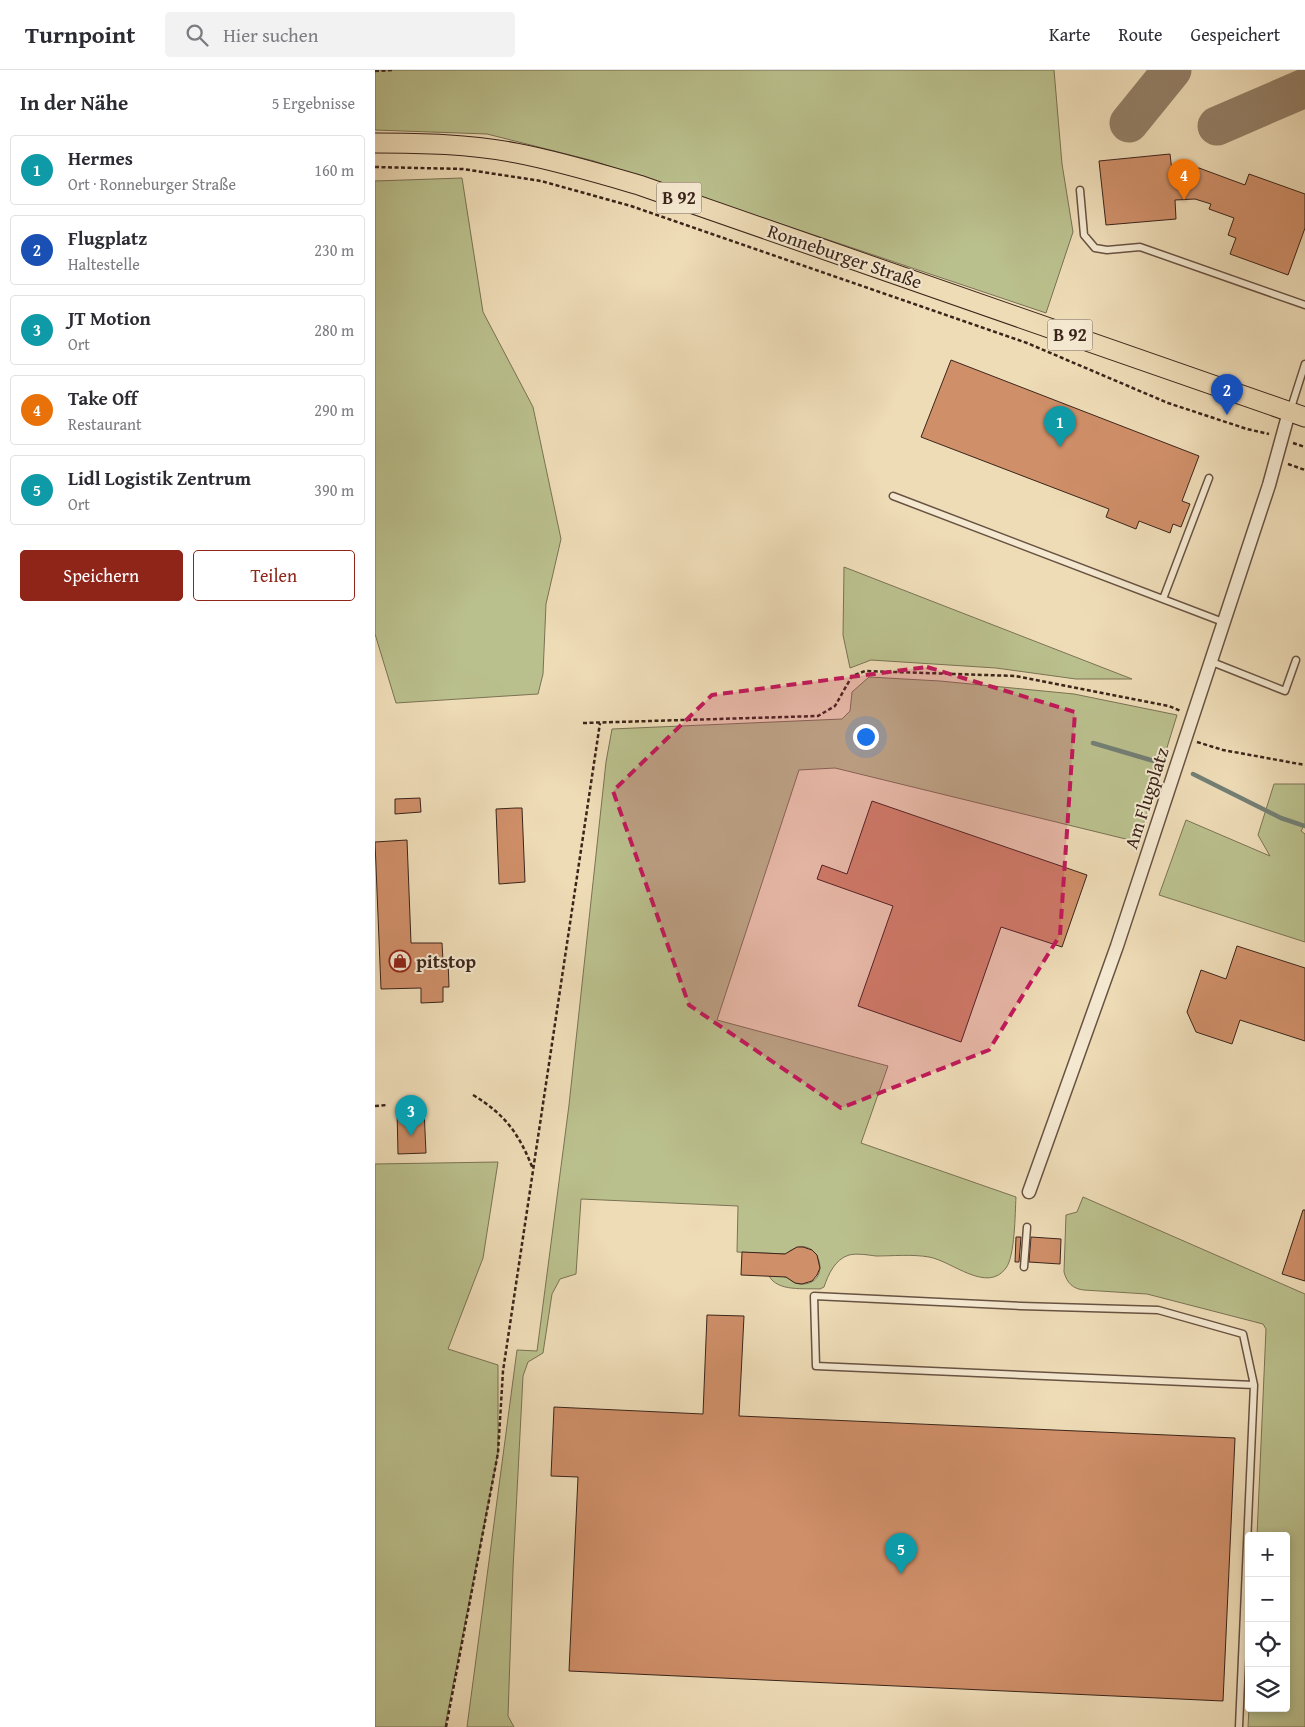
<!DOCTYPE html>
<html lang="de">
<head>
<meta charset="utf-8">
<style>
  :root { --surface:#fff; --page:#f2f2f3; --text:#2b2b33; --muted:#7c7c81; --line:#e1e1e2; --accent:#8f2418 }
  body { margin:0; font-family:"Gentium Book Plus",serif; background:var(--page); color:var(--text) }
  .controls { position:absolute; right:15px; bottom:15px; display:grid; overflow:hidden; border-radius:5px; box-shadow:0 2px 8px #0003 }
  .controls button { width:45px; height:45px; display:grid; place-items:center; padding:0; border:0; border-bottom:1px solid var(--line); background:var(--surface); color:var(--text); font:25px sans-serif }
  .you { position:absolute; left:490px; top:666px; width:18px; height:18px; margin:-12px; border:4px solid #fff; border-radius:50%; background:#1a73e8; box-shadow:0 0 0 8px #1a73e833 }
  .badge { display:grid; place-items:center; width:32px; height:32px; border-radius:50%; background:var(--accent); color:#fff; font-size:16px; font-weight:700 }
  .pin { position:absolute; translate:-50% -41px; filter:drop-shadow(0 1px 2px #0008) }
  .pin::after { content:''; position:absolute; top:26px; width:18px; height:15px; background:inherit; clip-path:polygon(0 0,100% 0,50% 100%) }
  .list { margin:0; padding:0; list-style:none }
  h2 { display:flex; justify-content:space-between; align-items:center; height:65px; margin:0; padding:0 20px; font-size:21px }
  h2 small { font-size:16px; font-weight:400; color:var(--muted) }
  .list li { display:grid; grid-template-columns:32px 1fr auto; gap:15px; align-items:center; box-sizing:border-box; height:70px; margin:0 10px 10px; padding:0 10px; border:1px solid var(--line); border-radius:5px }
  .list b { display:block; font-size:19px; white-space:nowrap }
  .list p { margin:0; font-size:16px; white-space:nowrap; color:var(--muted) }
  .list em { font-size:16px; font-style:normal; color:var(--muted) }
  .actions { display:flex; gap:10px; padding:15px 20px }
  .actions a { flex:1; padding:11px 0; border:1px solid var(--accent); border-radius:5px; text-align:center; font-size:18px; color:var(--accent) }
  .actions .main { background:var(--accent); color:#fff }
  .icon { flex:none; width:28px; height:28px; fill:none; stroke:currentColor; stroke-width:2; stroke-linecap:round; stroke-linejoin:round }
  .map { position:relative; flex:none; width:930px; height:1657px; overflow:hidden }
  header { display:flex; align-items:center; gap:30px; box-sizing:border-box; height:70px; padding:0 25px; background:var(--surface); border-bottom:1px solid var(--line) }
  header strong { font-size:24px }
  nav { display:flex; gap:28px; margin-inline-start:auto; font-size:18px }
  .search { width:350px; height:45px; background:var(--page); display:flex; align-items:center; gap:12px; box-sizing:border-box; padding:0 18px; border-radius:5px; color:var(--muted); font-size:19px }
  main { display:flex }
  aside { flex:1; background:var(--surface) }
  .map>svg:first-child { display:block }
  .green { fill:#bac08d; stroke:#7a7254 }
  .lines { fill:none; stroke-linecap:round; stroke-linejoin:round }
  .stream { stroke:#737f75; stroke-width:4.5 }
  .taxiway { stroke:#948068; stroke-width:39 }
  .building { fill:#cf8f69; stroke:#3b241a }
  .lane-casing { stroke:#685241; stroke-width:9 }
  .street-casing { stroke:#685241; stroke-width:15 }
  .primary-casing { stroke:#3b241a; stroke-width:21 }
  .path { stroke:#3b241a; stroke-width:2.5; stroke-dasharray:4 2.5; stroke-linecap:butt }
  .lane { stroke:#f4e8d0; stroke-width:6 }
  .street { stroke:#f4e8d0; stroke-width:12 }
  .primary { stroke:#eedcb7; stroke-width:19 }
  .marked { fill:#c2185b; fill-opacity:0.2; stroke:#c2185b; stroke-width:4; stroke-dasharray:10 6; stroke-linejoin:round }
  .labels { text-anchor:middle; stroke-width:4; stroke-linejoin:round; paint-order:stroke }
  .shield { fill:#f4e8d0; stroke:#725f51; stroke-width:1 }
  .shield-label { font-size:18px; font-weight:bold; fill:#3b241a }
  .street-label { font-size:19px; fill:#3b241a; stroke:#f4e8d0 }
  .poi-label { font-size:19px; font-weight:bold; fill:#3b241a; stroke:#f4e8d0; text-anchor:start }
</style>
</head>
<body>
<header>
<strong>Turnpoint</strong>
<div class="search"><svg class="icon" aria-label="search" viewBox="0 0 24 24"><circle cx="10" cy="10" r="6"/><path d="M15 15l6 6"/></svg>Hier suchen</div>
<nav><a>Karte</a><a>Route</a><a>Gespeichert</a></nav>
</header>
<main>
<aside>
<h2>In der Nähe<small>5 Ergebnisse</small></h2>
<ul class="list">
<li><span class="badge" style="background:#0f9aa8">1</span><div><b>Hermes</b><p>Ort · Ronneburger Straße</p></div><em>160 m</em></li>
<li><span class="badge" style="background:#1a4fb4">2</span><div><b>Flugplatz</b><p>Haltestelle</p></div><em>230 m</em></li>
<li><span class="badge" style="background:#0f9aa8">3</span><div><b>JT Motion</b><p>Ort</p></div><em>280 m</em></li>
<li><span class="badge" style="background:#e8710a">4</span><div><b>Take Off</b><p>Restaurant</p></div><em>290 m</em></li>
<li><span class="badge" style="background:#0f9aa8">5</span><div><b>Lidl Logistik Zentrum</b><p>Ort</p></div><em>390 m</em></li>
</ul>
<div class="actions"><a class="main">Speichern</a><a>Teilen</a></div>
</aside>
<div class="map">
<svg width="930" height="1657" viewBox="0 0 930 1657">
  <rect width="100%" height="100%" fill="#eedcb7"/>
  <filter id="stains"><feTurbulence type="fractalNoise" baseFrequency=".004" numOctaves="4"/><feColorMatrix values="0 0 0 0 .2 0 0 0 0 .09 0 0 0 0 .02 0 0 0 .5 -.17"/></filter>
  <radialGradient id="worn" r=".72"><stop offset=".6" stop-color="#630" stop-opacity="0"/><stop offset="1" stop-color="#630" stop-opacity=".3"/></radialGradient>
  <path class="green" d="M0,0H679L687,94L698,162L671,243L219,91L112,64L0,60Z
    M87,108L108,242L158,337L186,469L171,534L168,604L163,624L21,633L0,564V111Z
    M469,497L757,609H701L621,598L496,590L475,598L468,565Z
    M494,607L565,611L699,624L802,645L763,772L460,698L424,700L342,950L513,996L486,1073L641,1127C640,1144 640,1186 631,1198C612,1224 577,1191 554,1187C537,1184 518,1186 501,1186C493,1185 482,1183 474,1185C460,1189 453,1205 449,1217L445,1219C429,1218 403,1222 394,1206C399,1206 406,1205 410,1207C416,1209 419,1215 428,1214C460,1213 442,1157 411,1184L362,1182L363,1136L206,1129L201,1204L185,1209L177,1224L168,1283L153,1292L148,1306L138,1499L133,1646L139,1657H92L142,1280L162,1281L194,1035L231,692L237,659L467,649L475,641L477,622Z
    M899,714H930V754L926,761L930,764V872L784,825L811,750L895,786L883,765Z
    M123,1092L108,1188L73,1279L123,1295V1383L71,1651L70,1657H0V1094Z
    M708,1127L930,1224V1657H873L874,1638H911V1466H882L891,1259L888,1254L772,1224L709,1220C698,1219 692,1213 689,1202L691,1145L702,1142Z"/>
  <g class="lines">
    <path class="stream" d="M718,673L779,691
      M818,704L906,748L930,756"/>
    <path class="taxiway" d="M754,53L797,0
      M842,56L930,18"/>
  </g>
  <path class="building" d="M795,84L797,101L824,98L870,115L874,104L930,124V158L913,205L855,184L861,168L853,165L859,148L834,139L836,134L820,129L800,130L801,149L731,155L724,91Z
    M576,290L824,386L807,431L815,434L806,457L798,454L795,463L764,451L761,459L731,447L734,439L546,367Z
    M45,728L46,742L20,744V729Z
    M497,731L712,805L687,877L626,857L586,972L483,936L518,836L442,809L447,795L472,804Z
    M141,738H147L150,812L124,814L121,739Z
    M32,770L36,873H67L68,891L73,890L74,917H68V932L46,933V918L6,919L0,772Z
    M862,876L930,898V971L865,950L857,974L821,962L812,942L826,900L851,909Z
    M49,1039L51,1083L23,1084L22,1040Z
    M928,1140H930V1211L907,1204Z
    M641,1167H646L644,1192H640Z
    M656,1167L686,1169L685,1194L654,1192Z
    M422,1177H428L437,1180L442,1185L445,1198L442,1205L437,1211L427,1214L420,1213L411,1207L366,1205L367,1182L410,1184Z
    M332,1245L369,1246L364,1346L860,1368L848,1631L194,1601L203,1407L176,1406L179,1337L328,1344Z"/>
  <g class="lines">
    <g class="lane-casing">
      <path id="lane" d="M705,120L709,165L720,178L732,180L765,177L930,235
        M915,341L930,294
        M518,426L848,552
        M788,529L834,408
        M837,592L910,621L921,590
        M649,1197L652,1157
        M439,1226L646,1236L783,1240L868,1264L879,1315L441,1296Z
        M864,1657L879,1315"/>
    </g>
    <g class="street-casing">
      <path id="street" d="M654,1122L742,876L894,415L914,342"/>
    </g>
    <g class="primary-casing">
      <path id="primary" d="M0,73C47,73 95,74 141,83C183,91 223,103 264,115L930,347"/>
    </g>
    <path class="path" d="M0,1L18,0
      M0,97L88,99L166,111L256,136L652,273L793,333L872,359L894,364
      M918,373L930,377
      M913,394L930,400
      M208,653L443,646L460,636L477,606L490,601L640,606L794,636L806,641
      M822,672L848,680L930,695
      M98,1025C131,1045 144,1064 158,1099
      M0,1036L12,1035
      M71,1657L123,1383L128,1301L225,653"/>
    <use href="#lane" class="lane"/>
    <use href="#street" class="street"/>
    <use href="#primary" class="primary"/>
  </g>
  <path class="marked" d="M552,597L700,642L685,865L614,980L466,1038L314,935L238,721L337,625Z"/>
  <defs>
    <g id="shop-ring" transform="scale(1.125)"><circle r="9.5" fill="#f4e8d0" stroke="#8f2418" stroke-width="1.5"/><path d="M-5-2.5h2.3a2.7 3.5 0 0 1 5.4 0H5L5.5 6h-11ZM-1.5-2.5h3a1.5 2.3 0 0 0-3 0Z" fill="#8f2418"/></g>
  </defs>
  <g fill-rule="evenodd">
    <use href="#shop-ring" x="25" y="891"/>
  </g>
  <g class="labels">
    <g class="shield">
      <rect x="281.5" y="112.5" width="45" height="31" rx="4"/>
      <rect x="672.5" y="249.5" width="45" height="31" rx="4"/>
    </g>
    <g class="shield-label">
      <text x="304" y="134">B 92</text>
      <text x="695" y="271">B 92</text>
    </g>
    <g class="street-label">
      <text transform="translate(470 186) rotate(19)" y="7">Ronneburger Straße</text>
      <text transform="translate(771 728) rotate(-72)" y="7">Am Flugplatz</text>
    </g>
    <g class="poi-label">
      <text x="41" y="898">pitstop</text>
    </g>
  </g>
  <rect width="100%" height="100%" filter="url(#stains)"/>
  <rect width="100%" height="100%" fill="url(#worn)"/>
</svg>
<div class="controls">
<button>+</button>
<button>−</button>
<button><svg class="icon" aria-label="locate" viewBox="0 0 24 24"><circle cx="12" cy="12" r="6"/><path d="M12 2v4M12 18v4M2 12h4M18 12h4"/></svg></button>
<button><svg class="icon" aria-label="layers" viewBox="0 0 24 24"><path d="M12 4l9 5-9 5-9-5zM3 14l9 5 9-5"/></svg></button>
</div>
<div class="you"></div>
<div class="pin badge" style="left:685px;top:377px;background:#0f9aa8">1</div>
<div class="pin badge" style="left:852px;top:345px;background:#1a4fb4">2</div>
<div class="pin badge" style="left:36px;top:1066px;background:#0f9aa8">3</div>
<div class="pin badge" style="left:809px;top:130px;background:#e8710a">4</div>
<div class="pin badge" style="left:526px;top:1504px;background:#0f9aa8">5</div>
</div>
</main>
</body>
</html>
